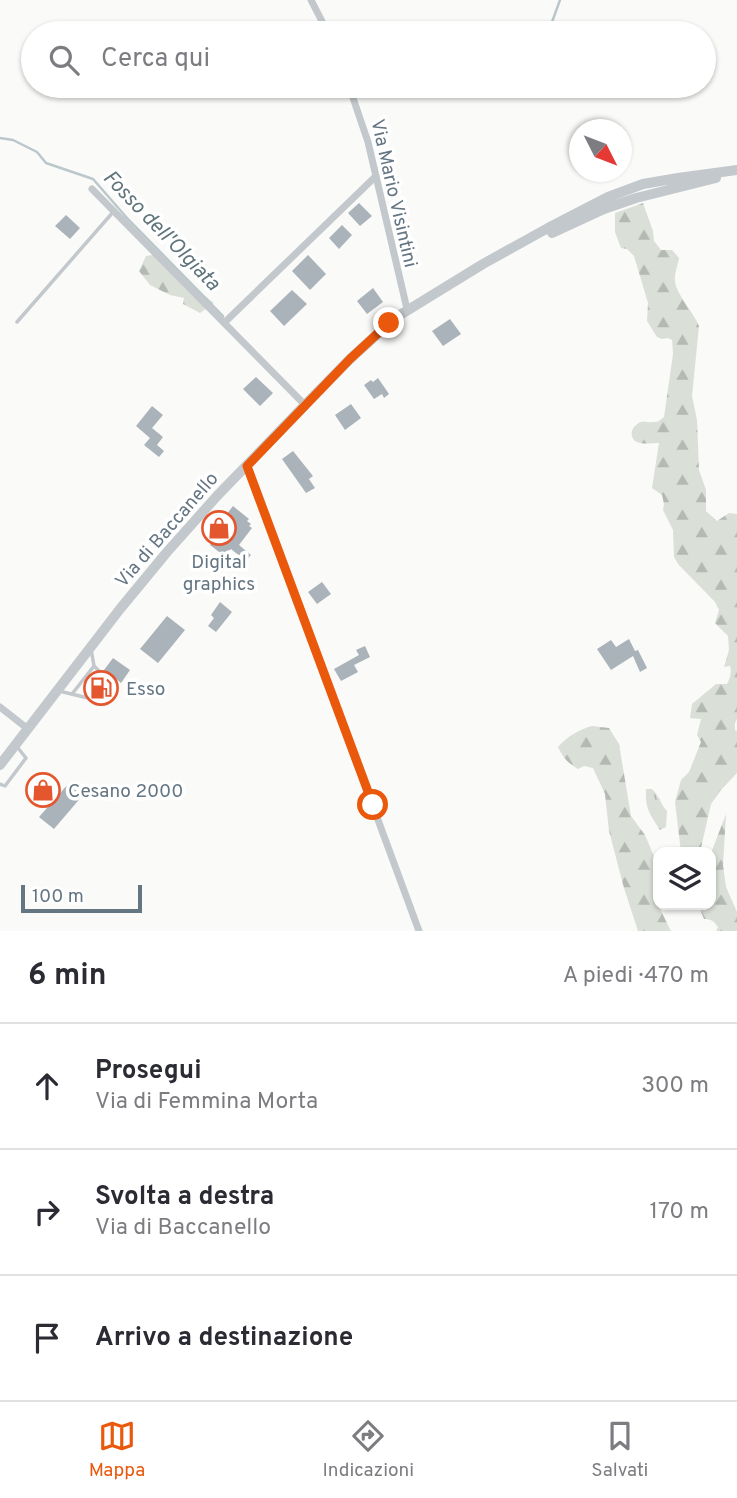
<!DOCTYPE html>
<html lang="it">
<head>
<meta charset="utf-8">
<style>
  :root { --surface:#fff; --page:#f2f2f3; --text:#2b2b33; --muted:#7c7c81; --line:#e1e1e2; --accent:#ea580c }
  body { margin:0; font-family:Overpass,sans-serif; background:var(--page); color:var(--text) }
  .controls { position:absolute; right:21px; bottom:21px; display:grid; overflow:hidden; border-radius:14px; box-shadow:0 2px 5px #0004 }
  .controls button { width:63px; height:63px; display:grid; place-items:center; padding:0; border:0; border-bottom:2px solid var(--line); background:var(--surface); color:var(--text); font:35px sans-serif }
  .compass { position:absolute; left:569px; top:119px; width:63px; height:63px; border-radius:50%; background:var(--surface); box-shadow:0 2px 5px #0004; rotate:132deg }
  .scale { position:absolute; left:21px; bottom:18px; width:121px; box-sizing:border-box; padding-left:7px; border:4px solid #657683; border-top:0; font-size:19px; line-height:24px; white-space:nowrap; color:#657683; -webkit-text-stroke:5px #fff; paint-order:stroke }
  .stop { position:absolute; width:21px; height:21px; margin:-16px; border:5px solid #ea580c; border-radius:50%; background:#fff }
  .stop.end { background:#ea580c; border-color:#fff; box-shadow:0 2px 7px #0008 }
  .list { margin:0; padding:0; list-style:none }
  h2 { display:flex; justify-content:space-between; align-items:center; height:91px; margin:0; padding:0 28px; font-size:30px }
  h2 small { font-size:23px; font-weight:400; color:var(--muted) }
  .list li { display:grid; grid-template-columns:46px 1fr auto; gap:21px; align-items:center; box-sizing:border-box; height:126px; padding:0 28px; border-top:2px solid var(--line) }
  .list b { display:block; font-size:26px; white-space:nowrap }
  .list p { margin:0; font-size:23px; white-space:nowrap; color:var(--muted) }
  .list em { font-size:23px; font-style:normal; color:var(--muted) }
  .icon { flex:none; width:38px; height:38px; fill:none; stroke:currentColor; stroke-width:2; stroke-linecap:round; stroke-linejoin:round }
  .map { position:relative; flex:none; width:737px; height:931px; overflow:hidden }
  .search { position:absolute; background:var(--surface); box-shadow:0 2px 5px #0004; left:21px; right:21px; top:21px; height:77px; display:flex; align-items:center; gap:18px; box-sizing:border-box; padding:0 24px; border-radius:38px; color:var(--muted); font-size:26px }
  .sheet { height:469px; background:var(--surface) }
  nav { display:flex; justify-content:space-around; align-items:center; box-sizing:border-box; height:98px; border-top:2px solid var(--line); background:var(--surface); font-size:19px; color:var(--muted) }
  nav a { display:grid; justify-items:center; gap:4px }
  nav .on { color:var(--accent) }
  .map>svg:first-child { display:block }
  .grass { fill:url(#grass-tufts) }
  .forest { fill:url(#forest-firs) }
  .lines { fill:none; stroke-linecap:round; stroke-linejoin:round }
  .stream { stroke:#bbc7cb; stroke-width:2.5 }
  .building { fill:#aab3b9 }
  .service { stroke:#c3c8cc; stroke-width:3.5 }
  .minor { stroke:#c3c8cc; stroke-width:7 }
  .tertiary { stroke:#c3c8cc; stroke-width:10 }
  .route { stroke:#ea580c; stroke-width:9 }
  .labels { text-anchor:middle; stroke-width:7; stroke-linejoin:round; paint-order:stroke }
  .street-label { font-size:19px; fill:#657683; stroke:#fff }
  .poi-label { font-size:19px; fill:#657683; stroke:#fff; text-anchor:start }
  .water-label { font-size:21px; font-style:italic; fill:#60757c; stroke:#fff }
</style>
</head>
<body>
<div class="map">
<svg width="737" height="931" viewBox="0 0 737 931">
  <defs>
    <pattern id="grass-tufts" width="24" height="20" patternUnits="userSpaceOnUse" patternTransform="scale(1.75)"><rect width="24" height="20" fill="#dadfd7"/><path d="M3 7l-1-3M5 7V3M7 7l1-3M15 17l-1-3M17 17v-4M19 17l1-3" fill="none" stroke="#b4b9b4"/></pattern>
    <pattern id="forest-firs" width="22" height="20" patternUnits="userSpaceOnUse" patternTransform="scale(1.75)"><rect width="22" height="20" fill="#dadfd7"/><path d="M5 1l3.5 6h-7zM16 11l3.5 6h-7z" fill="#b4b9b4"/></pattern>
  </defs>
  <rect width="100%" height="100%" fill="#fafaf8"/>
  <path class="grass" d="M646,789H652C660,796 660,804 667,811L666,827L660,830C650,814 645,809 646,789Z"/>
  <path class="forest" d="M643,203L653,231L654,241L661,250H672L679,258C678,265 674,274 675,281C676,294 694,313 699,326L692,396L697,420L699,470L706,490V511L717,521L729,513L737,514V719L735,723V730L737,731V773L721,790L711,804L700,852H681L675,802L681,780L689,772L701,742L697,735L701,719L690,718L692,704L716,684H727C730,678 732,673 730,666L724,667L729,650L728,636L715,623L719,610L715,602L678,564L674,557L673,530L663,510L664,504L662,495L652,488L659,443C652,443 641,445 635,441C628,434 633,425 641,422C646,421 648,423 653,422C659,422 659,421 664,417L673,354L672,340L668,338L662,339L657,337L647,321L648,303L634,256L627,249L621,248L615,232V213Z
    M159,254L170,262L182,278L214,303L200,313L183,304L184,298L170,295L150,285L139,271L146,256Z
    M592,726L609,728L619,744L631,816L645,835L656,861L658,875V905H660V909L671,931H638L624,888L609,831L605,794L593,768L584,766L578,769C568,763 563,758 558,747C568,736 578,730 592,726Z
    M726,814L723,865L726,887L737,912V931H716L718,927C714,921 711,919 704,919L698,905H711V853Z"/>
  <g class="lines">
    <path class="stream" d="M548,33L560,0
      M0,138L13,140L37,152L46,163L93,179L127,218L223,316"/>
  </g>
  <path class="building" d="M359,203L372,216L360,226L348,213Z
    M66,215L80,228L70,239L55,226Z
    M342,225L352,235L339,249L329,238Z
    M308,255L326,274L310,290L292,271Z
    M373,288L383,302L367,314L357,301Z
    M292,290L307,304L284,326L270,311Z
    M450,319L461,334L443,346L432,331Z
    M256,377L273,393L260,406L243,389Z
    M378,378L389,394L384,398L382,394L374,399L364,385L371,380L373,382Z
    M351,404L361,418L345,430L335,415Z
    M152,406L163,415L152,428L163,437L157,445L164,451L159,457L144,445L150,438L136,426Z
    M293,451L313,476L309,479L315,488L306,493L282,459Z
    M233,506L249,519L247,521L251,524L249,526L252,528L239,545L251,555L244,563L239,559L241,557L231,549L227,553L226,552L223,555L210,545L213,540L209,537Z
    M322,582L331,594L317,604L308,592Z
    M220,602L232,612L216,632L208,626L214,618L211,615Z
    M167,616L185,630L158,663L140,649Z
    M629,639L635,651L638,650L647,668L640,672L633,656L611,670L597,649L611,640L616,647Z
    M365,646L370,657L354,665L358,672L341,681L334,669L359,655L356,650Z
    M113,658L130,670L121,683L115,678L99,698L96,696L109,679V675L104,670Z
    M69,783L83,795L54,829L39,817Z"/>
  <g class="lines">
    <path class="service" d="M17,322L114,211
      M59,691L88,698L105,677L94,666L91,649
      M72,694L94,666
      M0,784L5,786L26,758L18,748"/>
    <path class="minor" d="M311,0L328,33
      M349,86L368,142L407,309
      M92,189L305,405
      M224,323L376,176
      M247,465L419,931
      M0,707L28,729"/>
    <path class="tertiary" d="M552,233L604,209L636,198L716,178
      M0,765L120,609L167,552L217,496L305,405L350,359L395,318L483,264L548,228L608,197L643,184L678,178L737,170"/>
  </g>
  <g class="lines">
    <path class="route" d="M373,805L247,466L350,359L389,323"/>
  </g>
  <defs>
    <g id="shop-ring" transform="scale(1.75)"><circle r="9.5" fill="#fff" stroke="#e4572e" stroke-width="1.5"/><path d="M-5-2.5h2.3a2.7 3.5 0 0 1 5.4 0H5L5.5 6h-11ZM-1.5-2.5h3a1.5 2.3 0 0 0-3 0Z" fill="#e4572e"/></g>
    <g id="fuel-ring" transform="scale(1.75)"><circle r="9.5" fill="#fff" stroke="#e4572e" stroke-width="1.5"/><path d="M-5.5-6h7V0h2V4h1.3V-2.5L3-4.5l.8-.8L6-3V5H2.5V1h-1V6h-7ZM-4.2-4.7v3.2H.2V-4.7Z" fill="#e4572e"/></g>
  </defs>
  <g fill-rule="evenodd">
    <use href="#shop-ring" x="219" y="528"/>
    <use href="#fuel-ring" x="101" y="688"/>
    <use href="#shop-ring" x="43" y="790"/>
  </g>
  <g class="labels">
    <g class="street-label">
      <text transform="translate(395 193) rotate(77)" y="7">Via Mario Visintini</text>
      <text transform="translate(166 529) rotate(-49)" y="7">Via di Baccanello</text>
    </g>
    <g class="poi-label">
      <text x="219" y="568" text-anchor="middle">Digital<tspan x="219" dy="22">graphics</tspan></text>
      <text x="126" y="695">Esso</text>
      <text x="68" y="797">Cesano 2000</text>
    </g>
    <g class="water-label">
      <text transform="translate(162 230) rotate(46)" y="7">Fosso dell'Olgiata</text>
    </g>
  </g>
</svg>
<div class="controls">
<button><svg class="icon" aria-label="layers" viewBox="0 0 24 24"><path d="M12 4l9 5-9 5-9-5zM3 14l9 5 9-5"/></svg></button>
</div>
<svg class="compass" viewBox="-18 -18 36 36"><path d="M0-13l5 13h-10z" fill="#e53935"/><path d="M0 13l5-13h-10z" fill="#7c7c81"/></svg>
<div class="scale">100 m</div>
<div class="stop" style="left:373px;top:805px"></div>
<div class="stop end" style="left:389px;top:323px"></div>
<div class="search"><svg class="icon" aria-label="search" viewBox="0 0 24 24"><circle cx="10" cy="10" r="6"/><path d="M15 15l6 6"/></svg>Cerca qui</div>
</div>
<section class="sheet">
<h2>6 min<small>A piedi · 470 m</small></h2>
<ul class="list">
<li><svg class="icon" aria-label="ahead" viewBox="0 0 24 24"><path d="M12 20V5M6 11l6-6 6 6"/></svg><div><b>Prosegui</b><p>Via di Femmina Morta</p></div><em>300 m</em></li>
<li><svg class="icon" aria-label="right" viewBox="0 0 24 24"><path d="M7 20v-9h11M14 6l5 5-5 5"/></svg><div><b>Svolta a destra</b><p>Via di Baccanello</p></div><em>170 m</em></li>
<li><svg class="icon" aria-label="arrive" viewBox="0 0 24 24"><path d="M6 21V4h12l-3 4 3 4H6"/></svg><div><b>Arrivo a destinazione</b></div></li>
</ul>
</section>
<nav>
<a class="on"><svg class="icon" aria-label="map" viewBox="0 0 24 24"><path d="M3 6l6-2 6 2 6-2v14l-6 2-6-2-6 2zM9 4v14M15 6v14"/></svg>Mappa</a>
<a><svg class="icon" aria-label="directions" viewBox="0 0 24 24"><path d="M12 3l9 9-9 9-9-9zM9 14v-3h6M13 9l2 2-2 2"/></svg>Indicazioni</a>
<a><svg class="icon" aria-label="saved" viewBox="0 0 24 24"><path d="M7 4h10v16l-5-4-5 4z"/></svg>Salvati</a>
</nav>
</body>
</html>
